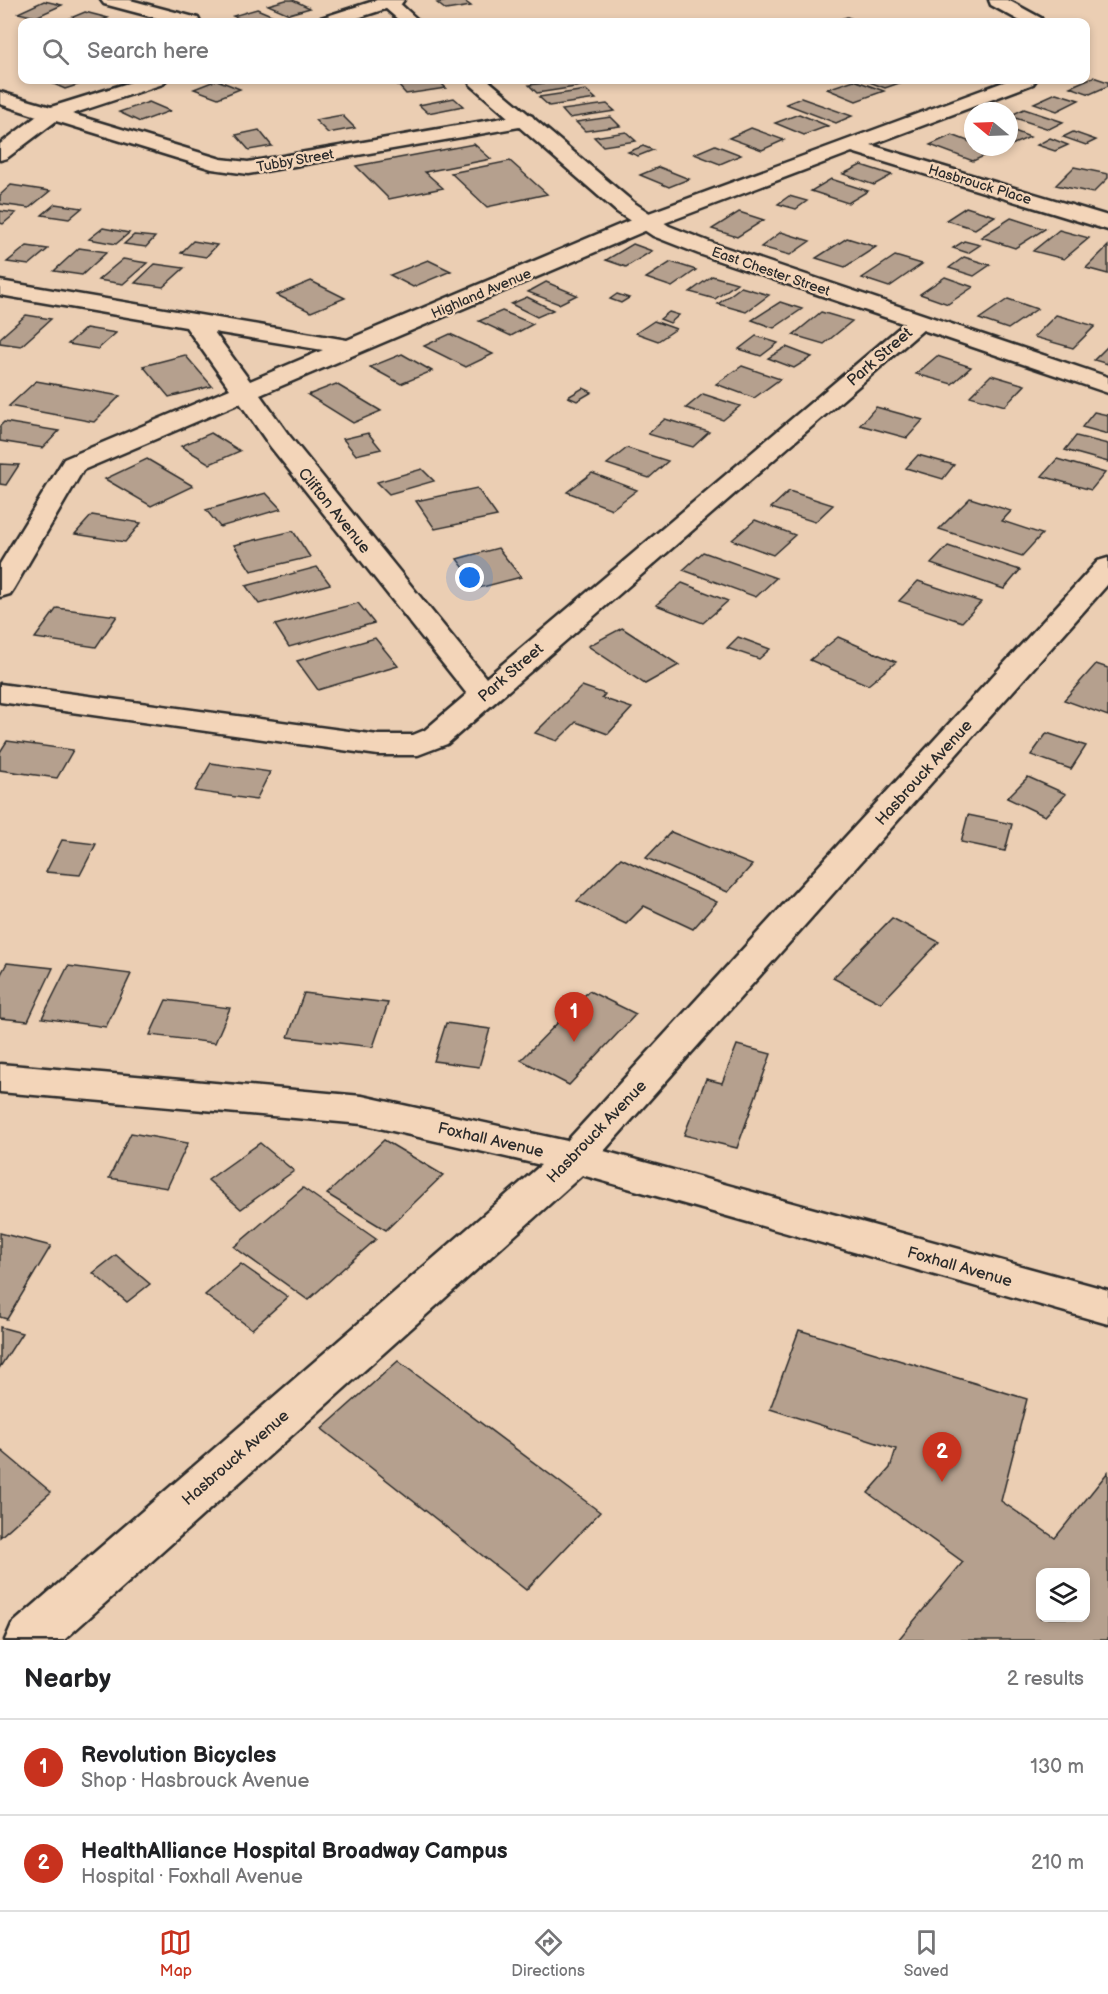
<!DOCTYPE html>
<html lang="en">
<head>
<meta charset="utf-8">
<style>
  :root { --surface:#fff; --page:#f6f6f6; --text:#202124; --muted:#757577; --line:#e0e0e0; --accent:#c8321e }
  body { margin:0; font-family:"Balsamiq Sans",sans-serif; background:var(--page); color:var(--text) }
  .controls { position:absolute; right:18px; bottom:18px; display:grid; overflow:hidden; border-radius:12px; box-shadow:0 3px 9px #0003 }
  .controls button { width:54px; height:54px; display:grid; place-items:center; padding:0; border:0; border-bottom:2px solid var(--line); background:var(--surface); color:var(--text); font:30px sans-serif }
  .compass { position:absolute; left:964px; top:102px; width:54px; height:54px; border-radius:50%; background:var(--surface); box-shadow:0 3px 9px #0003; rotate:289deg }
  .you { position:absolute; left:470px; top:578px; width:21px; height:21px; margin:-15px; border:4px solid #fff; border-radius:50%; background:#1a73e8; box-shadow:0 0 0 9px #1a73e833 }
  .badge { display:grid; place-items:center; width:39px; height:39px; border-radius:50%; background:var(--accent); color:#fff; font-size:20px; font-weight:700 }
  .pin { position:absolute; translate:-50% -50px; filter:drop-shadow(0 2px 3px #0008) }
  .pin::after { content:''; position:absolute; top:32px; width:21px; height:18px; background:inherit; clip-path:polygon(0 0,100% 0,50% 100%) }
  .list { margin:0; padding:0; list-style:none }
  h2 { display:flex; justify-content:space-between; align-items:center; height:78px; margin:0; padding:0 24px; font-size:26px }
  h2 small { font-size:20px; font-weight:400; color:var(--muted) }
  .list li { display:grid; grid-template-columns:39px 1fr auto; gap:18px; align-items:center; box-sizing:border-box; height:96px; padding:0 24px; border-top:2px solid var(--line) }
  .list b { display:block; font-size:22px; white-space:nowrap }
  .list p { margin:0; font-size:20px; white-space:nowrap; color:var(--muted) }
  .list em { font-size:20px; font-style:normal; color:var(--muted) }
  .icon { flex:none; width:33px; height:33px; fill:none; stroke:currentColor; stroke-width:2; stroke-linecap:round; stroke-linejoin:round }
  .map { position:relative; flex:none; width:1108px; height:1640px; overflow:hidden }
  .search { position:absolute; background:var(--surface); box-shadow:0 3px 9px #0003; left:18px; right:18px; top:18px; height:66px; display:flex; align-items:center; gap:15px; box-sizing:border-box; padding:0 21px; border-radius:12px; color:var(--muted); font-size:22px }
  .sheet { height:270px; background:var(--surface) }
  nav { display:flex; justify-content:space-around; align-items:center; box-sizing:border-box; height:84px; border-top:2px solid var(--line); background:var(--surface); font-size:16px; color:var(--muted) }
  nav a { display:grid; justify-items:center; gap:3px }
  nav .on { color:var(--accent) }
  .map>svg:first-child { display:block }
  .building { fill:#b5a08e; stroke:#2b2b2b; stroke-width:1.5; fill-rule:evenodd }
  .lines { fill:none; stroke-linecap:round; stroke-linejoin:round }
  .minor-casing { stroke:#2b2b2b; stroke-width:5 }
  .tertiary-casing { stroke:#2b2b2b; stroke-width:5 }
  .secondary-casing { stroke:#2b2b2b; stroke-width:5 }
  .minor { fill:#f3d5b9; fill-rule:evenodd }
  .tertiary { fill:#f3d5b9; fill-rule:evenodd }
  .secondary { fill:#f3d5b9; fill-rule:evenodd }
  .labels { text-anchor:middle; stroke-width:5; stroke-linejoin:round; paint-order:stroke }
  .far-street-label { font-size:14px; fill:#2b2b2b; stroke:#f3d5b9 }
  .street-label { font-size:16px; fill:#2b2b2b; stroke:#f3d5b9 }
</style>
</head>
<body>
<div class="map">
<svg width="1108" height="1640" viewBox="0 0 1108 1640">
  <rect width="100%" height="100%" fill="#ebceb3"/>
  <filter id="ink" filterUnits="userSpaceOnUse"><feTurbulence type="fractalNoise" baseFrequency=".0167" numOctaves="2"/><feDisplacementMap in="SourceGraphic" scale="12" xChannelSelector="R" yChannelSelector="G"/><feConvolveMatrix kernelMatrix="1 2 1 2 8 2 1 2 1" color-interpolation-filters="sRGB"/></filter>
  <g filter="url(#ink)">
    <path class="building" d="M286,0H293L310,8L289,14L268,5Z
      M453,0H463L471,6L446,10L437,3Z
      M44,1L62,5L36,17L18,13Z
      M257,9L285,21L248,22L233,16Z
      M85,12L108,18L98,22H61Z
      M847,17L862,22H830Z
      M1093,77L1108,82V86L1090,94L1070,87Z
      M52,80H93L65,89L47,81Z
      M217,80L240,89L218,98L194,89Z
      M429,80H438L446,88L406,94L397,84Z
      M567,80H575L582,86L537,93L529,85Z
      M854,80L884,91L856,101L827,89Z
      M864,80H908L885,88Z
      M586,90L596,99L549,106L539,97Z
      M1056,93L1079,100L1057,111L1034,103Z
      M454,98L463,106L428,113L419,105Z
      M801,98L852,116L836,123L786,104Z
      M149,102L170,111L140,122L119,112Z
      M607,104L615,111L569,118L562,110Z
      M1024,109L1063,122L1049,129L1009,116Z
      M799,114L828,126L804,135L775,123Z
      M342,115L355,128L328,133L315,120Z
      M611,117L620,126L585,131L576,122Z
      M751,128L784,140L762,150L729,138Z
      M1009,129L1030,137L1009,146Z
      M259,130L272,146L249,150L236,135Z
      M626,132L636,141L603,146L594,137Z
      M1073,132L1096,140L1086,145L1063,137Z
      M952,135L973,143V147H984L995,151L973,161L930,145Z
      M1050,138L1068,145L1055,151L1037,145Z
      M474,144L491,159L425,172L443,188L389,199L356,166Z
      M715,145L741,155L720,164L694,154Z
      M643,146L653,150L638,156L628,152Z
      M510,161L547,194L487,207L451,173Z
      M861,165L892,175L874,185L843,174Z
      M659,167L689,179L669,187L640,175Z
      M1074,167L1108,174V178L1093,193L1056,185Z
      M831,179L868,191L848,203L811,191Z
      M11,185L50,191L29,208L0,204V195Z
      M789,196L807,201L796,209L778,204Z
      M55,204L82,208L69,219L42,215Z
      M966,207L995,216L975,229L946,220Z
      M0,211L16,213L3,224L0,223Z
      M739,212L764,220L737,237L712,229Z
      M1011,218L1045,229L1015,248L981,237Z
      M103,228L129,233L116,244L89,239Z
      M1059,230L1089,238L1064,259L1033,251Z
      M781,232L810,241L790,255L761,247Z
      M134,235L155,237L146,247L124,244Z
      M847,238L876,247L845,267L816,258Z
      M193,241L217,245L206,257L181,253Z
      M964,241L980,245L968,253L953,248Z
      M633,244L652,251L626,267L606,260Z
      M27,246L48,249L29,265L7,262Z
      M1108,246V274L1086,268Z
      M79,248L107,252L82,275L54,271Z
      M895,256L922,264L889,287L862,278Z
      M964,257L990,265L974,276L949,268Z
      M123,259L147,263L123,284L98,280Z
      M428,260L451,271L413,287L390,275Z
      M671,262L696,270L672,287L646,278Z
      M155,264L184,268L163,287L135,283Z
      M712,276L737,283L715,299L690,292Z
      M945,277L973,287L948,304L920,294Z
      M311,281L345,298L311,312L277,295Z
      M546,282L577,295L559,304L528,292Z
      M741,287L769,295L746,312L718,304Z
      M617,294L629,298L621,303L610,299Z
      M527,297L553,310L537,317L511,304Z
      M1008,299L1037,309L1008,329L979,319Z
      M780,302L802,309L774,328L752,320Z
      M502,311L533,324L511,336L479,321Z
      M669,312L679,315L670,323L660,319Z
      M821,312L852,321L824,344L793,335Z
      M26,315L51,319L21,346L0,343V338Z
      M1056,315L1095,326L1073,348L1034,337Z
      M654,321L676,329L658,341L636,333Z
      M86,328L116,333L98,349L68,344Z
      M450,334L493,354L466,367L424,346Z
      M756,336L778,343L761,356L739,349Z
      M1108,346V364L1094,360Z
      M786,347L812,357L794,368L768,358Z
      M402,354L432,371L401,384L370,367Z
      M185,355L212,386L169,397L143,366Z
      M937,356L971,367L952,384L916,374Z
      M742,366L780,379L754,398L716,384Z
      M991,375L1025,385L1005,406L970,396Z
      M36,381L120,396L94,422L9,406Z
      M336,384L381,411L353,423L308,395Z
      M583,388L592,392L577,401L568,397Z
      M703,394L740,406L723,420L686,408Z
      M876,407L923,420L907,438L860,425Z
      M1094,412L1108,415V434L1082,427Z
      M665,419L709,432L693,447L648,434Z
      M4,422L59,431L43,448L0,441V426Z
      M211,433L240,451L210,464L181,446Z
      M368,433L381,449L356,455L343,439Z
      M1076,436L1108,444V462L1065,450Z
      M627,448L668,461L649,478L607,464Z
      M918,455L954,465L943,479L906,468Z
      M147,459L193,486L151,506L105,479Z
      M1057,459L1105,473L1091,490L1042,476Z
      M0,464L19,465L6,485L0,484Z
      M422,469L434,481L389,494L377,482Z
      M592,473L637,490L612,509L567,492Z
      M477,488L497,516L435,529L416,501Z
      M789,491L833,505L815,522L771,508Z
      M266,493L281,509L220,527L206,510Z
      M970,498L1011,511L1002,521L1042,534L1022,556L939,529Z
      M92,515L141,523L125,542L75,534Z
      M755,520L795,535L773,555L732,540Z
      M293,531L310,557L251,571L234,545Z
      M948,546L1020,570L1004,589L931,564Z
      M498,548L521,577L479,588L457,559Z
      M703,552L776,578L756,597L683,570Z
      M317,567L330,584L259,604L246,586Z
      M918,581L981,602L962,622L899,601Z
      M682,583L728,601L703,623L656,605Z
      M358,603L374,623L289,647L275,625Z
      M57,608L117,616L96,647L35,638Z
      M622,628L679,665L645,684L588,646Z
      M738,637L770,649L759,659L727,648Z
      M838,637L896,662L868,685L810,660Z
      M375,638L398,666L318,690L297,661Z
      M1096,664L1108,668V716L1064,700Z
      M582,686L605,694L602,698L632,708L608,734L576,722L557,741L535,733Z
      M1047,733L1086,746L1071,769L1031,755Z
      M7,741L73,750L57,778L0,770V752Z
      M211,763L270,772L256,800L195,791Z
      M1028,777L1066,794L1045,816L1007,798Z
      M968,815L1012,824L1005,851L961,842Z
      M671,832L752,865L728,892L646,858Z
      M62,840L96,844L80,875L46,872Z
      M621,858L644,869L717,902L693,929L644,906L626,924L577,901Z
      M892,918L939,942L881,1003L833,978Z
      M7,963L53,968L28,1021L0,1018V976Z
      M68,966L131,974L106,1027L42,1018Z
      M589,991L636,1014L569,1085L521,1060Z
      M304,993L388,1003L373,1047L288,1037Z
      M166,1000L230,1008L215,1043L150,1035Z
      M446,1023L490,1029L479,1067L434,1061Z
      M737,1045L771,1054L737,1148L684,1135L706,1079L722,1083Z
      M131,1133L188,1143L167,1188L109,1178Z
      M384,1140L443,1175L386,1230L327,1194Z
      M260,1143L294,1171L241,1209L208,1180Z
      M303,1188L376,1239L308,1300L234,1247Z
      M0,1233L51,1246L7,1319L0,1317Z
      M116,1255L150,1284L127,1302L93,1273Z
      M241,1264L288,1297L252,1329L205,1295Z
      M0,1327L22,1333L0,1367Z
      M799,1330L1027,1399L1001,1501L1055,1538L1108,1472V1640H898L963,1562L868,1493L890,1468L896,1449L770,1409ZM1040,1572H1086V1618H1040Z
      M398,1361L600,1512L526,1590L322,1429Z
      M2,1451L51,1492L0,1537V1453Z"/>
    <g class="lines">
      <g class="minor-casing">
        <path id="minor" d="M101,0H130L198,18L200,22H172L104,4Z
          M377,0H404L401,4L345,22H319L321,18Z
          M989,0H1008L1041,18L1043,22H1022L991,5Z
          M138,80H166L163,84L72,114L221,159L248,162L525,114L532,116L535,120L532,124L525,126L248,174L212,169L56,121L7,158L0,160V144L37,116L0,104V92L51,107Z
          M1009,80H1036L1033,84L871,145L1108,216V230L852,152L654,227L260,395L288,434L486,678L912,317L920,315L928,317L932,322L447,744L418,755H378L0,702V684L378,735H413L425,730L467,694L270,446L240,403L83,470L14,588L10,594L0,597V564L64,459L230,389L186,327L0,295V281L347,340L638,217ZM214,332L323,350L250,381Z"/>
      </g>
      <g class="tertiary-casing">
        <path id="tertiary" d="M1108,558V584L604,1151L1108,1290V1324L582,1175L64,1640H5L12,1624L541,1165L362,1124L0,1092V1064L362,1096L567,1141L1098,561Z"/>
      </g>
      <g class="secondary-casing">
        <path id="secondary" d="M376,0H396L420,22H401Z
          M468,80H488L633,202L669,226L715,244L1108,377V393L699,254L653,236L617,212L470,84Z"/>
      </g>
      <use href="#minor" class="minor"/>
      <use href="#tertiary" class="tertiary"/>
      <use href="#secondary" class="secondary"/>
    </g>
  </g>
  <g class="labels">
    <g class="far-street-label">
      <text transform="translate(295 160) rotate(-10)" y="5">Tubby Street</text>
      <text transform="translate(980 184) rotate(17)" y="5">Hasbrouck Place</text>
      <text transform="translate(771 271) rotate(19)" y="5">East Chester Street</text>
      <text transform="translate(481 293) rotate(-23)" y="5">Highland Avenue</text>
    </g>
    <g class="street-label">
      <text transform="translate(879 356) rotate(-41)" y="6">Park Street</text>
      <text transform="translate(335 510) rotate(51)" y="6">Clifton Avenue</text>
      <text transform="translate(510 672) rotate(-41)" y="6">Park Street</text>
      <text transform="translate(923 772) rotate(-48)" y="6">Hasbrouck Avenue</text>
      <text transform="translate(596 1131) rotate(-46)" y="6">Hasbrouck Avenue</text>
      <text transform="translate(491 1139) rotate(13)" y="6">Foxhall Avenue</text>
      <text transform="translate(960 1266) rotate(16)" y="6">Foxhall Avenue</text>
      <text transform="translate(235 1457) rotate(-41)" y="6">Hasbrouck Avenue</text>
    </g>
  </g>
</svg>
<div class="controls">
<button><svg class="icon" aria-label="layers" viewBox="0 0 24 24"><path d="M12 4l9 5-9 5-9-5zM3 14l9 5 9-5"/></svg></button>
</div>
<svg class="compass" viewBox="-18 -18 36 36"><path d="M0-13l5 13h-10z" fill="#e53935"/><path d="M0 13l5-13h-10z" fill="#757577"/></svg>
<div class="you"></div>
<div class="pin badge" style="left:574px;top:1042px">1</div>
<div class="pin badge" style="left:942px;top:1482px">2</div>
<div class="search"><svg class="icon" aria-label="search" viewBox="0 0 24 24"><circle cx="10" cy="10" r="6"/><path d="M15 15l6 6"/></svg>Search here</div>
</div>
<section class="sheet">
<h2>Nearby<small>2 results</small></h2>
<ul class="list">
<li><span class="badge">1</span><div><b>Revolution Bicycles</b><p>Shop · Hasbrouck Avenue</p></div><em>130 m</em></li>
<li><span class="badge">2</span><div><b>HealthAlliance Hospital Broadway Campus</b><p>Hospital · Foxhall Avenue</p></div><em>210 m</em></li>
</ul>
</section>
<nav>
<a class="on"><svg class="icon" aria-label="map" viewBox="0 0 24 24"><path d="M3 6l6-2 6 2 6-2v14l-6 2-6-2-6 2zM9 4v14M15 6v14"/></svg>Map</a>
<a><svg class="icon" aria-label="directions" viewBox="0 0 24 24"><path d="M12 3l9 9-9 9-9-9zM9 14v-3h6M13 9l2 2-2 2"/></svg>Directions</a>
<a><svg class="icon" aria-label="saved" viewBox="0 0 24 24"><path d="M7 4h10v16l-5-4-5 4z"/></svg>Saved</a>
</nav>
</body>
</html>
